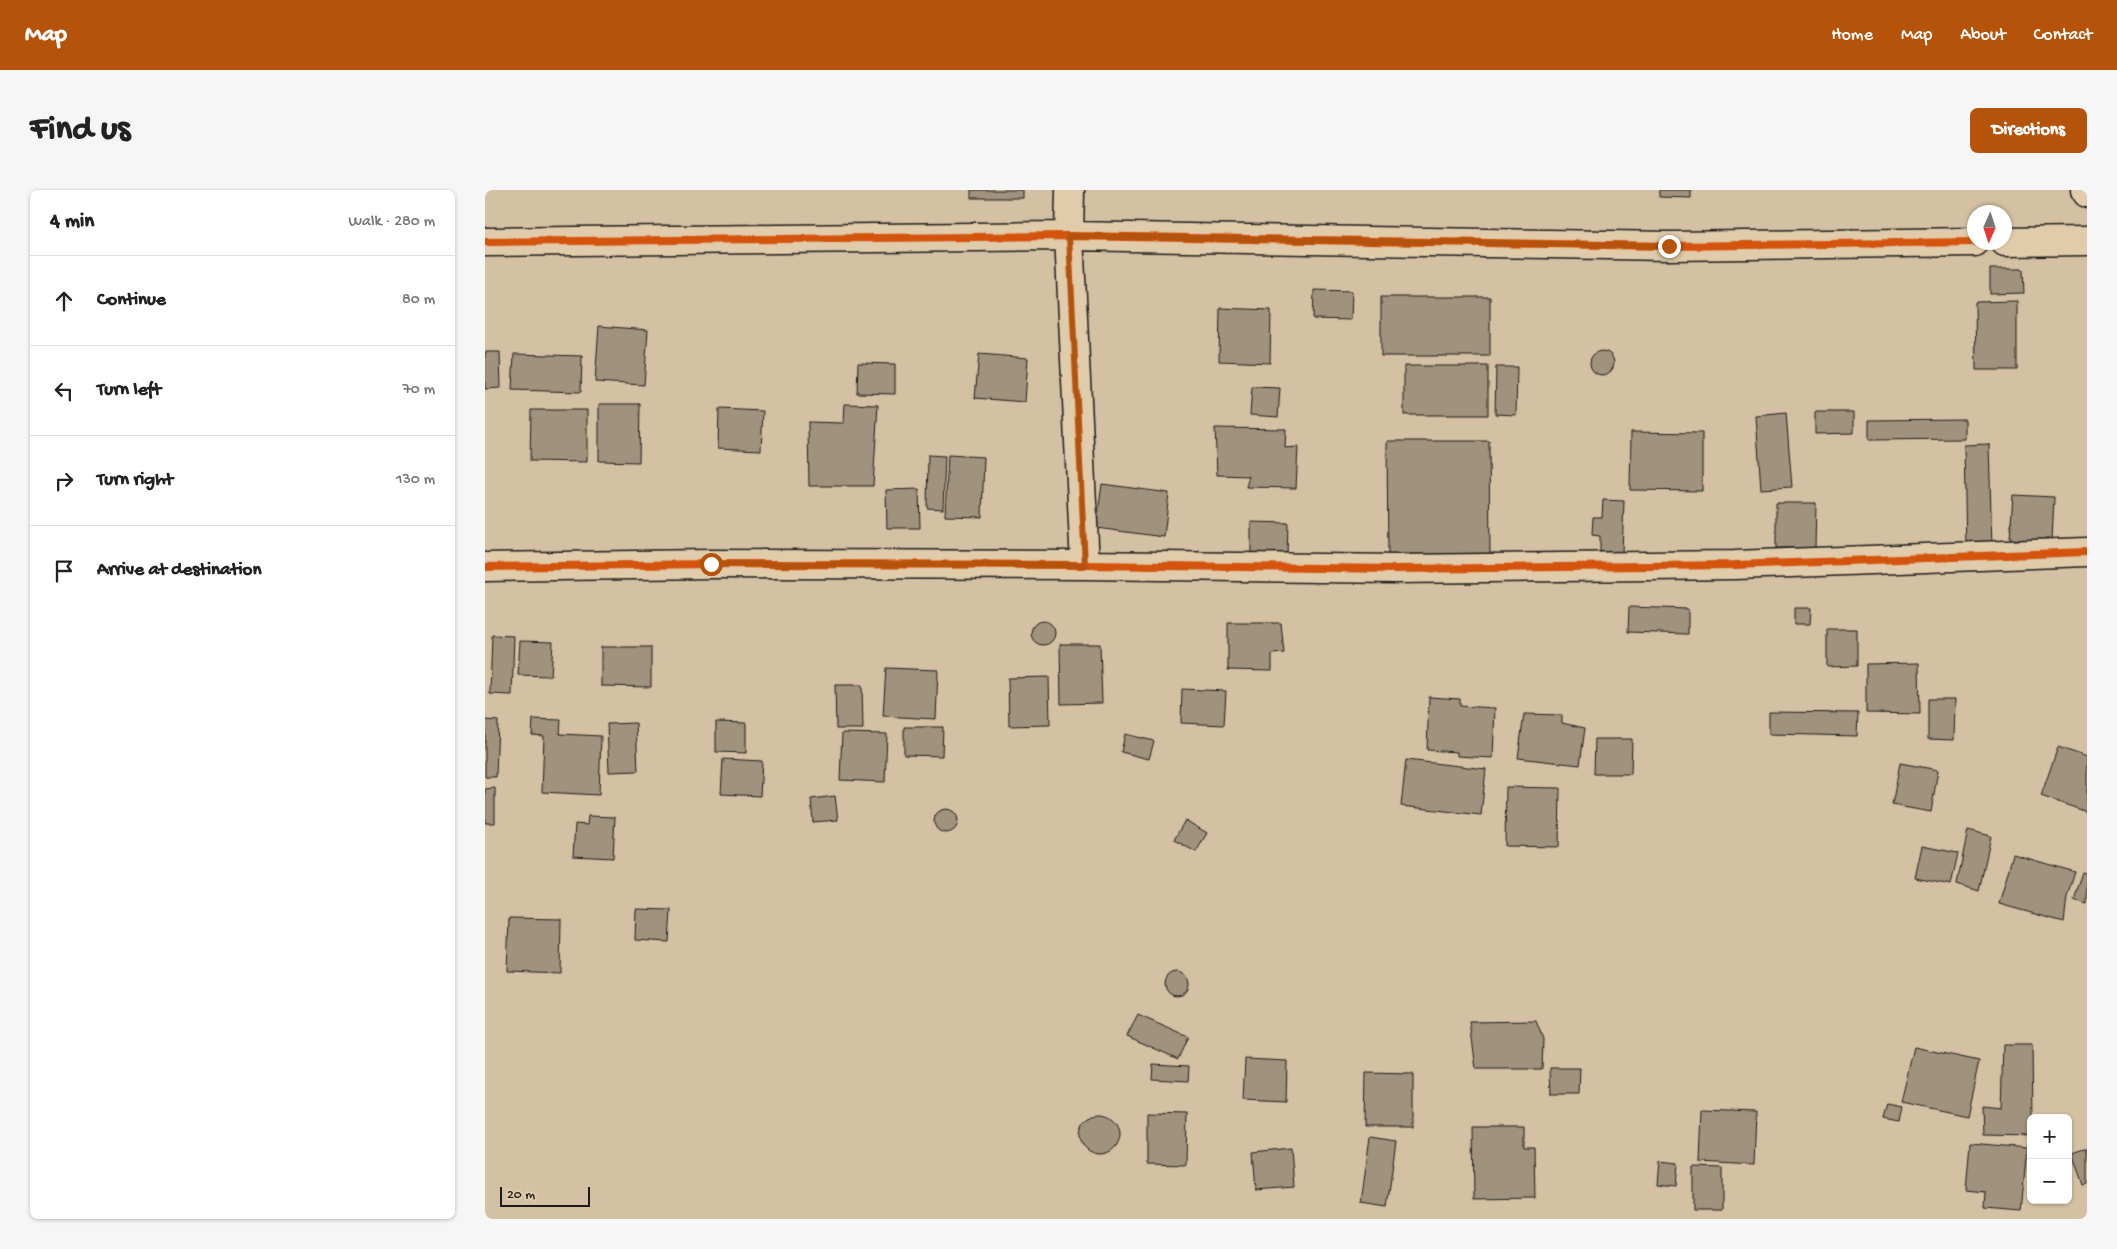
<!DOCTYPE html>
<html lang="en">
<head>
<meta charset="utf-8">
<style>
  :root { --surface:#fff; --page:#f6f6f6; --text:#222; --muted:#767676; --line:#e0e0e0; --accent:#b45309 }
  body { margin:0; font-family:"Gochi Hand",sans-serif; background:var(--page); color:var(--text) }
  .controls { position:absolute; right:15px; bottom:15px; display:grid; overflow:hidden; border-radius:8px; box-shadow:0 1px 4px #0004 }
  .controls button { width:45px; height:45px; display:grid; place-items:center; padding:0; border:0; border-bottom:1px solid var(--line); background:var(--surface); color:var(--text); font:25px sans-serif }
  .compass { position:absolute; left:1482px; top:15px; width:45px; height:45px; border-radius:50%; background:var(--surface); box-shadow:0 1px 4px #0004; rotate:183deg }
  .scale { position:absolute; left:15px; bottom:12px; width:90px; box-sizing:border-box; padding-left:5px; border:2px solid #1c1c1c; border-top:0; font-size:14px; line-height:18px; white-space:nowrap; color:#1c1c1c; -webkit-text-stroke:4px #e0cbaa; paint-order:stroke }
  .stop { position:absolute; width:15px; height:15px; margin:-11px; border:4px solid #b45309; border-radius:50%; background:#fff }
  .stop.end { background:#b45309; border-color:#fff; box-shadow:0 1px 5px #0008 }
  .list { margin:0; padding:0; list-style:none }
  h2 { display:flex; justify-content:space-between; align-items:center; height:65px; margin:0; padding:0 20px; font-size:21px }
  h2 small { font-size:16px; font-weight:400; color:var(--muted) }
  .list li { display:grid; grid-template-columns:32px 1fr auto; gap:15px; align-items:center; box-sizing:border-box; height:90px; padding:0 20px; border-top:1px solid var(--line) }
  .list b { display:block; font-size:19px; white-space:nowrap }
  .list em { font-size:16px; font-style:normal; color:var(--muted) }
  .icon { flex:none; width:28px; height:28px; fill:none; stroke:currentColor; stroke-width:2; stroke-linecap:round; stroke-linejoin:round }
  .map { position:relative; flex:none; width:1602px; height:1029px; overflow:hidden; border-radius:8px }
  header { display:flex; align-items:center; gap:30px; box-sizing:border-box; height:70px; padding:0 25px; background:var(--accent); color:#fff }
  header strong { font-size:24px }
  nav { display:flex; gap:28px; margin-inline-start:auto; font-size:18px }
  .intro { display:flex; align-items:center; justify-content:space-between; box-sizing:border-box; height:120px; padding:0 30px }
  h1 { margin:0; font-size:35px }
  .button { padding:12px 22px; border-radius:8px; background:var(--accent); color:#fff; font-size:18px; font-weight:700 }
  main { display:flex; gap:30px; padding:0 30px }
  aside { flex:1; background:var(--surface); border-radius:8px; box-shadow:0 1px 4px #0004 }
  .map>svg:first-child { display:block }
  .building { fill:#a1927d; stroke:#1c1c1c }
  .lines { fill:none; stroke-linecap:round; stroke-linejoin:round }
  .street-casing { stroke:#1c1c1c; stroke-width:31 }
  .highway-casing { stroke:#1c1c1c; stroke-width:31 }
  .street { stroke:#e0cbaa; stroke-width:28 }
  .highway { stroke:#e0cbaa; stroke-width:28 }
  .cycleway-casing { stroke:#e0cbaa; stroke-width:11 }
  .cycleway { stroke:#d4530e; stroke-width:8 }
  .route { stroke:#b45309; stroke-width:6 }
</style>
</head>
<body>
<header>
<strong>Map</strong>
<nav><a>Home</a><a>Map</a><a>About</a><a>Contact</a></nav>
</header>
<div class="intro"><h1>Find us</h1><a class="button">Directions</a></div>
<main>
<aside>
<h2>4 min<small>Walk · 280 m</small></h2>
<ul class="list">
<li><svg class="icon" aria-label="ahead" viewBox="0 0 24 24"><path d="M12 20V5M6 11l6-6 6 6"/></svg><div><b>Continue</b></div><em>80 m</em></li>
<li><svg class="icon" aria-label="left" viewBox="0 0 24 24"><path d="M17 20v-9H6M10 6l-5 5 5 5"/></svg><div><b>Turn left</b></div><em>70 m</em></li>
<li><svg class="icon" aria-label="right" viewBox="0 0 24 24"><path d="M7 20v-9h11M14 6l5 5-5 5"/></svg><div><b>Turn right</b></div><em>130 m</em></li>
<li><svg class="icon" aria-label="arrive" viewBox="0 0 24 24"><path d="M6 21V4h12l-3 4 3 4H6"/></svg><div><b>Arrive at destination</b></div></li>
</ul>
</aside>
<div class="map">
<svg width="1602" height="1029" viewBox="0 0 1602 1029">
  <rect width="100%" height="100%" fill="#d4c0a2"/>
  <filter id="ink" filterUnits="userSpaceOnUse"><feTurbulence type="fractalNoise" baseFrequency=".02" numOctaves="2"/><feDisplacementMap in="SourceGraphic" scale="10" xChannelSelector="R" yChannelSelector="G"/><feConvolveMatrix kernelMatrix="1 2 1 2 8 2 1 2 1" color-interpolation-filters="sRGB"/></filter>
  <g filter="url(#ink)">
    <path class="building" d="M486,0H538V8H486Z
      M1174,0H1206V8L1174,7Z
      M1505,79H1538L1539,103L1505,104Z
      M829,100L867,101L866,130L828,129Z
      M896,107H1005V166H896Z
      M1532,111V180H1491L1490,112Z
      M735,118L786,120L785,173L734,171Z
      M114,136L163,140L159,195L110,192Z
      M1105 173a12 12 0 1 1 24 0a12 12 0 1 1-24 0Z
      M0,162H15L16,198L0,199Z
      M29,164L97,166L96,202L27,200Z
      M494,164L543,168L540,212L490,208Z
      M373,173L410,174V204L372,203Z
      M919,176H1003V225H919Z
      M1011,177H1032L1031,225L1010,224Z
      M767,197L795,198L793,227L765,225Z
      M114,214H155L154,272L114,271Z
      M360,214L393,215L388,296H324L323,232L359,233Z
      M234,219L278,221L276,260L233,258Z
      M46,220H102V272L45,271Z
      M1330,222H1369V243L1330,244Z
      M1301,223L1307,297L1276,299L1271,226Z
      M1480,229V249L1384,250V230Z
      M730,238L801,239L800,258L813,257L811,298L761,297L764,286L732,285Z
      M1146,242L1217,243V301L1145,300Z
      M902,251H1004L1005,364L903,366Z
      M1504,254L1507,359H1481L1479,255Z
      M443,265L460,266L458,319L442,318Z
      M463,265L499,267L497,327L460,326Z
      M617,294L684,303L679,347L611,338Z
      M434,299L435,338H402L401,300Z
      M1528,305L1569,307L1567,351L1525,349Z
      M1118,310L1139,311L1137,363L1115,362V346L1107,345L1108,327H1117Z
      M1291,313H1331L1330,358H1291Z
      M766,332L803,333L802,366L766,365Z
      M1144,417L1203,419V444L1143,442Z
      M1309,418H1326L1325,434H1309Z
      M546 443a12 12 0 1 1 24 0a12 12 0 1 1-24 0Z
      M743,433H796L799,463L787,464V481L743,480Z
      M1342,439H1372V476L1342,477Z
      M7,445L29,446L27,505L5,504Z
      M35,451L68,452L66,486L33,485Z
      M575,454H615L617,513L576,514Z
      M116,457H166V497L116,496Z
      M1434,473L1435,524L1381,523V474Z
      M401,478L453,480L451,529L398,526Z
      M564,487L565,535L524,536L523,488Z
      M350,495H377L378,539H351Z
      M697,499L741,501L739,535L696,533Z
      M944,507L975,509V516L1010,518L1008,568L972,566V562L942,560Z
      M1443,509H1470L1469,550L1443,549Z
      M1284,522L1373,523L1372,546L1284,544Z
      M1039,524L1077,525V533L1100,538L1095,575L1033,568Z
      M48,529L76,530L75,544L116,546L114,605L57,602L59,546L47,545Z
      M0,530L13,531L11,587H0Z
      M231,532L261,533V563L231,562Z
      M151,533L153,581L124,582L122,534Z
      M419,537H458L457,566L419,565Z
      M357,543L402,544L400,592L355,590Z
      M640,544L669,551L664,569L636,562Z
      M1110,549H1147L1146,584H1109Z
      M1573,557L1602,567V622L1556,606Z
      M238,569L277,571L275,606L236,604Z
      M921,570L1001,579L996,625L916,616Z
      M1415,573L1453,580L1446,622L1407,615Z
      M1021,597L1075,598L1074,657L1020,656Z
      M10,598V633H0V599Z
      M350,606L353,630L328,632L326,609Z
      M449 631a12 12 0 1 1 24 0a12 12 0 1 1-24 0Z
      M103,626L130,627L128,668L88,666L90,634L102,635Z
      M700,630L722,643L711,662L689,650Z
      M1483,640L1506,646L1494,701L1472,694Z
      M1437,656L1473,663L1466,695L1430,688Z
      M1528,664L1590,682L1582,707L1579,732L1514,714Z
      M1598,682L1602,683V714L1589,710Z
      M151,719L186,720L184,752L150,750Z
      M24,728L76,729L75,783L22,781Z
      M680 794a12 12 0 1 1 24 0a12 12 0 1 1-24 0Z
      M653,825L703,847L693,869L642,846Z
      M1051,831L1058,849L1057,879H991L985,832Z
      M1518,855H1547L1548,928H1546V946L1498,945L1497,916L1516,918Z
      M1429,857L1494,871L1482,926L1416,912Z
      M760,869L802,871L801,912L758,910Z
      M668,874L704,876L703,891L667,889Z
      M1065,878H1095L1094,904H1066Z
      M881,883L928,884V937H880Z
      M1402,914L1417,917L1414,932L1398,929Z
      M1217,920L1271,922L1269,975L1215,972Z
      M662,923L702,924L701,975L662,974Z
      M595 944a20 20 0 1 1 40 0a20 20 0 1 1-40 0Z
      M988,937H1039V957H1049L1050,1008L989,1009Z
      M885,947L911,951L902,1017L876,1013Z
      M1485,953L1542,958L1536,1021L1500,1018L1501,1002L1481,1000Z
      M806,958L809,997L771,1000L768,962Z
      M1602,958V994L1598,995L1587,963Z
      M1175,971L1193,973L1191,996L1173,994Z
      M1208,977L1237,978V1020H1208Z"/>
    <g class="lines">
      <g class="street-casing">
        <path id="street" d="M585,0L584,46L600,375
          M0,52L584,46L1184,56L1490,52
          M1520,52L1602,51
          M0,377L226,374L600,375L911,379L1250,375L1602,362"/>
      </g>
      <g class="highway-casing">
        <path id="highway" d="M1600,0L1602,3"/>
      </g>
      <use href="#street" class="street"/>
      <use href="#highway" class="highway"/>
      <g class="cycleway-casing">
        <path id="cycleway" d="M0,52L584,46L1184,56L1490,52
          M0,377L226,374L600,375L911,379L1250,375L1602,362"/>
      </g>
      <use href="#cycleway" class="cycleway"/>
    </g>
  </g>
  <g class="lines" filter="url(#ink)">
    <path class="route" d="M226,374L600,375L584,46L1184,56"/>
  </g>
</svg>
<div class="controls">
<button>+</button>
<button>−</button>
</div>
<svg class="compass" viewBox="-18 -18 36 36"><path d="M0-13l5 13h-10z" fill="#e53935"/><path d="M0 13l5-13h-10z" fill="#767676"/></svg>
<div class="scale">20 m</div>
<div class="stop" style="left:226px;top:374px"></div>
<div class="stop end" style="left:1184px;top:56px"></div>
</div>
</main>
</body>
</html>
